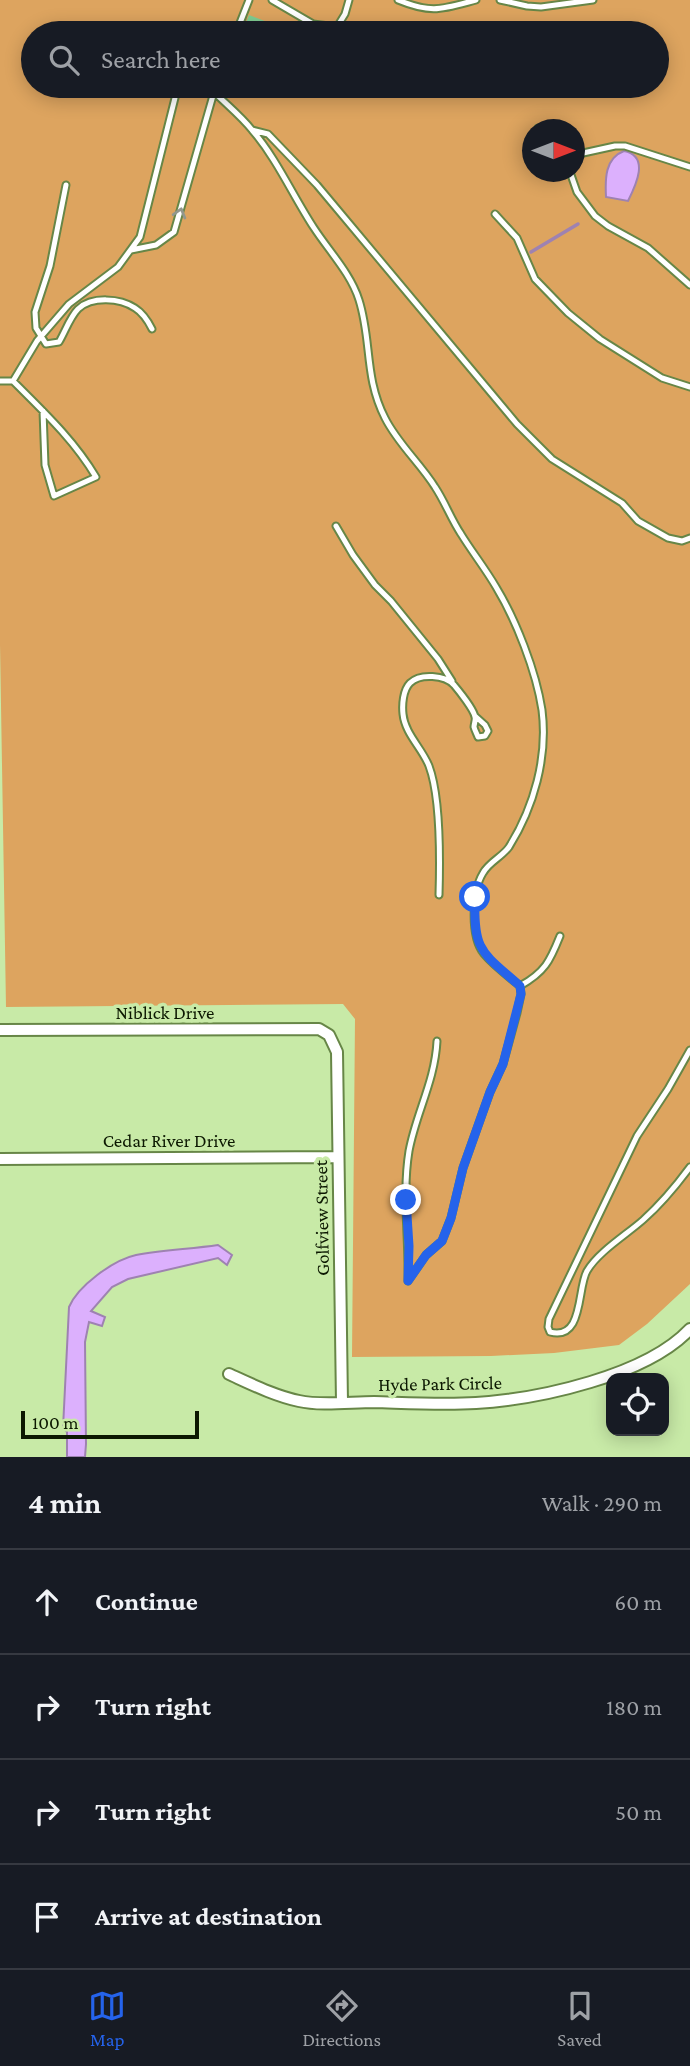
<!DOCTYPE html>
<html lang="en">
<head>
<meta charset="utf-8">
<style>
  :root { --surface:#171b24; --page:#20242c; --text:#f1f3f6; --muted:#9ea1a6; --line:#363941; --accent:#2563eb }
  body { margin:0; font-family:"Crimson Pro",serif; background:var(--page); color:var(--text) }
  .controls { position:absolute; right:21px; bottom:21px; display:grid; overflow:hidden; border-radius:14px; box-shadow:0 4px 18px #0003 }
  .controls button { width:63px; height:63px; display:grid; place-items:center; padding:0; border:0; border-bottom:2px solid var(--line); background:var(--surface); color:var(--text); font:35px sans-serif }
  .compass { position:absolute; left:522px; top:119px; width:63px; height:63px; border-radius:50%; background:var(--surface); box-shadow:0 4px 18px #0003; rotate:90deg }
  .scale { position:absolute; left:21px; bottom:18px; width:178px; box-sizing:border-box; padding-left:7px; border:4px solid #0c1801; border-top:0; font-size:19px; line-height:24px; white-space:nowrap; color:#0c1801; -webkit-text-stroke:5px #c8eaa7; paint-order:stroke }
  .stop { position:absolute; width:21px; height:21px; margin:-16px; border:5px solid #2563eb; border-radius:50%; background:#fff }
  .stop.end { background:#2563eb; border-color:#fff; box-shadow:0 2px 7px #0008 }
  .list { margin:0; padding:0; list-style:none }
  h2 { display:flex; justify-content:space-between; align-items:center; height:91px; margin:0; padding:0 28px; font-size:30px }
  h2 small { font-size:23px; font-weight:400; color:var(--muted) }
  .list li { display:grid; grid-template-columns:46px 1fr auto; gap:21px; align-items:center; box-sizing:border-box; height:105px; padding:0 28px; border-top:2px solid var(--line) }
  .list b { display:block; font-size:26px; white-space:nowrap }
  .list em { font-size:23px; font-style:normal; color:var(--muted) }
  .icon { flex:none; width:38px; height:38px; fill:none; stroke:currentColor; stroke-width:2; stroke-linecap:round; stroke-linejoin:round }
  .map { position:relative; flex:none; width:690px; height:1457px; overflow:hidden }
  .search { position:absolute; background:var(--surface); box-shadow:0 4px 18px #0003; left:21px; right:21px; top:21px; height:77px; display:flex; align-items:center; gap:18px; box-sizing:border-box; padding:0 24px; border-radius:38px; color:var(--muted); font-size:26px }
  .sheet { height:511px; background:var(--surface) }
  nav { display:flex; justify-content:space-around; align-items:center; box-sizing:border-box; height:98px; border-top:2px solid var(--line); background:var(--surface); font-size:19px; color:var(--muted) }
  nav a { display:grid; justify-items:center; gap:4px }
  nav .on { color:var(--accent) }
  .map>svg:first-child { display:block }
  .green { fill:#dda45f; fill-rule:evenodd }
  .water { fill:#dcb0fd; stroke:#9e82b1; stroke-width:2 }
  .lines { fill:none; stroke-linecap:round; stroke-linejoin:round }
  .stream { stroke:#9e82b1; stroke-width:3.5 }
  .building { fill:#80ce92; filter:url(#shadow) }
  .lane-casing { stroke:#678647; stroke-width:9 }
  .street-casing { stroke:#678647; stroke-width:14 }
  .lane { stroke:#fff; stroke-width:5 }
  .street { stroke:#fff; stroke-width:10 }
  .oneway { stroke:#92978d }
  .route { stroke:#2563eb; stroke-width:9 }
  .labels { text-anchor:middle; stroke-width:7; stroke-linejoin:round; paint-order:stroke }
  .street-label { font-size:19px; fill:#0c1801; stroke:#c8eaa7 }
</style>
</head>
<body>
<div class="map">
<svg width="690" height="1457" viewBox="0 0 690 1457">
  <defs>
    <filter id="shadow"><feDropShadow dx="-4.5" dy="4.5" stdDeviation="2" flood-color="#0004"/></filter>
  </defs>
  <rect width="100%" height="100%" fill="#c8eaa7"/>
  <path class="green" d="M0,0H690V1284L647,1324L619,1345L554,1353L491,1356L352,1357L355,1019L343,1004L6,1007L0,644ZM33,33H657V86H33ZM532,130H574V172H532Z"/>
  <path class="water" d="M624,151C650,156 636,185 628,201L606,197C605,179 605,158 624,151Z
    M218,1245L232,1255L227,1265L218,1258L128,1279L112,1287L91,1311L105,1317L102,1326L89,1322L85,1342L86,1444L85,1457H67V1432L63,1428L69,1307C78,1286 113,1260 136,1255C163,1250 191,1249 218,1245Z"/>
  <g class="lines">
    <path class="stream" d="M531,252L578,224"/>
  </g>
  <path class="building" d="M249,15L270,23L268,33H242Z"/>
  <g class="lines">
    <g class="lane-casing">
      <path id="lane" d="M272,0L313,24L337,27L345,14L349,0
        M398,0C432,14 442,9 476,0
        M500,0L527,6L541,7L593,0
        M236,33L249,0
        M188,86L214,92L219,86
        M538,128L539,130
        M252,130L268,134L317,185L517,424L552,459L622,503L638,521L668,538L682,541L690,538
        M574,155L615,146H625L690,167
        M570,172L577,192L595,216L608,226L648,248L690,285
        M66,185L50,266L35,312L36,328L46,344L59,342C65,332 70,317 78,309C92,296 120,298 135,308C143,313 148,321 152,329
        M495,214L517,238L535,279L568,313L600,339L662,378L690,387
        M131,250L156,245L174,232L214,92C227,105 241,116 252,130C277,159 293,196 314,228C329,251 351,274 359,300C372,341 364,377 385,418C398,444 420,463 435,487C445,502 451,519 461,534C472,552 485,568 496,587C516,620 536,671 542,710C548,757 534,807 509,847C502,857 489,862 483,873C472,891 470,937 484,954C494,966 508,976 520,986C545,972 550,961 560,936
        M0,381H13L37,341L69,304L118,267L140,237L178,86
        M13,381C43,411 74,440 96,477L54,496L45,465L43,411
        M336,526L353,555L375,585L391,601L438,659L452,681
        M439,895C440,861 441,798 429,766C422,748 405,734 403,714C402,705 403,690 410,683C420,673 445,675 454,685C459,691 474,710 475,717C476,720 474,724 474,727C475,731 477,734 478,737L485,736L488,731L485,725L475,716
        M690,1050L668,1089L637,1136L549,1319L548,1327L550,1332C584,1341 577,1288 587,1271C598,1252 626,1235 643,1220C661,1204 676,1186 690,1167
        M408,1281L426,1255L442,1241L451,1218L463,1168L490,1092L503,1064L517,1013L521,994L520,986
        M408,1281C409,1238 402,1194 409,1151C416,1113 435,1081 437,1041"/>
    </g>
    <g class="street-casing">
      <path id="street" d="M0,1030L319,1029L329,1035L337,1052L342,1402
        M0,1159L337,1157
        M229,1374C251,1384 275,1396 299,1401C321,1406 351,1402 374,1402C408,1403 442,1405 476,1403C539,1399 646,1376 690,1329"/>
    </g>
    <use href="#lane" class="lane"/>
    <use href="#street" class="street"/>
  </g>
  <defs><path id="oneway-chevron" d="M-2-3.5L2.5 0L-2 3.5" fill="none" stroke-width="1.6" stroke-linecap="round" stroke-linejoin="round" transform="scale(1.75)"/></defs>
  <use class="oneway" href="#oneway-chevron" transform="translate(180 213) rotate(-74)"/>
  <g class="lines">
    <path class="route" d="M406,1200L409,1246L408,1281L426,1255L442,1241L451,1218L463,1168L490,1092L503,1064L521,994L520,986C482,952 473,952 475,897"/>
  </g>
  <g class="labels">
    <g class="street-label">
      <text x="165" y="1019">Niblick Drive</text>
      <text x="169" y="1147">Cedar River Drive</text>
      <text transform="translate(321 1218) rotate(-91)" y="7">Golfview Street</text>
      <text transform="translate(440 1383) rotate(-1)" y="7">Hyde Park Circle</text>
    </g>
  </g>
</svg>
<div class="controls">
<button><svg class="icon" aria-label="locate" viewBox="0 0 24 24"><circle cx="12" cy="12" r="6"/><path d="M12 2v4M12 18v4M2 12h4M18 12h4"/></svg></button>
</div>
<svg class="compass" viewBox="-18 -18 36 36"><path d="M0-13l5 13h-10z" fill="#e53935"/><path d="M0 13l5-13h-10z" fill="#9ea1a6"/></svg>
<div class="scale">100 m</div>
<div class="stop" style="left:475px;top:897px"></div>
<div class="stop end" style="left:406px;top:1200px"></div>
<div class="search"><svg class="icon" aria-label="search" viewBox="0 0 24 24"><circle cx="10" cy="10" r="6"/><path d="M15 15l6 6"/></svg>Search here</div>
</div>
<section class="sheet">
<h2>4 min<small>Walk · 290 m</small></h2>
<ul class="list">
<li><svg class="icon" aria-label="ahead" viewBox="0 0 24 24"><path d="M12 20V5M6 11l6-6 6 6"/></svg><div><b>Continue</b></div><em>60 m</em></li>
<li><svg class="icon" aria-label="right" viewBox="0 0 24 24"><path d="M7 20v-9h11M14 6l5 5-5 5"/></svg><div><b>Turn right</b></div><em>180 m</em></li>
<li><svg class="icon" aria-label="right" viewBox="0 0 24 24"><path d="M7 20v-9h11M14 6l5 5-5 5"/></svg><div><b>Turn right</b></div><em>50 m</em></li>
<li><svg class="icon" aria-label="arrive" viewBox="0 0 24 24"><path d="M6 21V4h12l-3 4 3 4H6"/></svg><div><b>Arrive at destination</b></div></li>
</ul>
</section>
<nav>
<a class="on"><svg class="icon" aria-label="map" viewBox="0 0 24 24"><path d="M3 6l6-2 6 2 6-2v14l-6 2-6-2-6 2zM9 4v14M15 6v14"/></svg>Map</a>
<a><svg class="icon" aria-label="directions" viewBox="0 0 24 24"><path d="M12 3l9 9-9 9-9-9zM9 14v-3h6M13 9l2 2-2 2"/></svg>Directions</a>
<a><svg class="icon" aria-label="saved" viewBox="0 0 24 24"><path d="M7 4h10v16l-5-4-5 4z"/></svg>Saved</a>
</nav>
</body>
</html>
